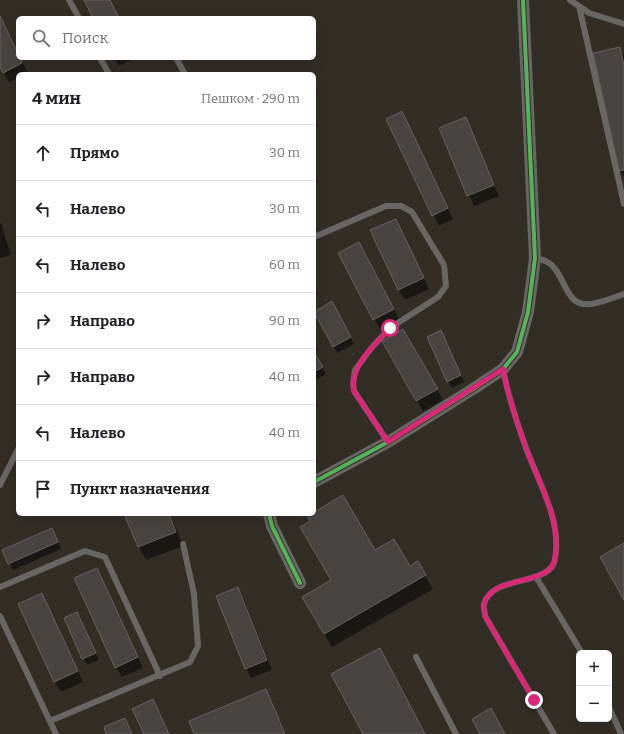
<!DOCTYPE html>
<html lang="ru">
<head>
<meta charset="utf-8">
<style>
  :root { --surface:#fff; --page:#f2f2f2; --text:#202124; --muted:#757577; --line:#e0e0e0 }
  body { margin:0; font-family:Bitter,serif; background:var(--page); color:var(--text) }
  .controls { position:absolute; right:12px; bottom:12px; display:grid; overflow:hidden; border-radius:6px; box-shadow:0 4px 16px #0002 }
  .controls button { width:36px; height:36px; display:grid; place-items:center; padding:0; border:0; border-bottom:1px solid var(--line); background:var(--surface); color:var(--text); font:20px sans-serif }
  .stop { position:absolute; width:12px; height:12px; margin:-9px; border:3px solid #db2777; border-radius:50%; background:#fff }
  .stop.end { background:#db2777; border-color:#fff; box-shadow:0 1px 4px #0008 }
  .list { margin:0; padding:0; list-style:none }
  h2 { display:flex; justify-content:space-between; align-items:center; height:52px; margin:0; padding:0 16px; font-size:17px }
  h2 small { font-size:13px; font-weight:400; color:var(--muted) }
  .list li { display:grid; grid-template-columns:26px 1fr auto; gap:12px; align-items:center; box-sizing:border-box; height:56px; padding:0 16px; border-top:1px solid var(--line) }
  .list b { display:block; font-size:15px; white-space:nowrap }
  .list em { font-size:13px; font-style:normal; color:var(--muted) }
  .icon { flex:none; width:22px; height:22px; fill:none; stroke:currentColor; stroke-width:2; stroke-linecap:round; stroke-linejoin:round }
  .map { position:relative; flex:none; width:624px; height:734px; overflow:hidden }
  .search { position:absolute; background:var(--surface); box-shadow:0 4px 16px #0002; left:16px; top:16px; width:300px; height:44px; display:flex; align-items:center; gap:10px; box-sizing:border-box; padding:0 14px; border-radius:6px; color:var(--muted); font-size:15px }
  .panel { position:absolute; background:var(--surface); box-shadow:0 4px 16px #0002; left:16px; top:72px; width:300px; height:444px; border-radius:6px }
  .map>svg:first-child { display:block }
  .shadow { fill:#0007 }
  .building { fill:#484442; stroke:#676260 }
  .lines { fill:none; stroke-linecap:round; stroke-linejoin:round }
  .lane { stroke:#686764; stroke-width:6 }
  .street { stroke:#686764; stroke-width:12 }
  .cycleway-casing { stroke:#363022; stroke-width:6 }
  .cycleway { stroke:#56b35d; stroke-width:4 }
  .route { stroke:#db2777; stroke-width:5 }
</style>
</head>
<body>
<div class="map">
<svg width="624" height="734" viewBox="0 0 624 734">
  <rect width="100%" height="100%" fill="#322e26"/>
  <path class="shadow" d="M0,16L18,54V58H20L28,73L18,74V78L9,82L0,65Z
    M620,49L624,56V177L620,171L594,54Z
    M114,58H135L119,66Z
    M402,112L453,219L439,226L387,119Z
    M465,118L499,196L474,206L440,128Z
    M0,220L11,255L0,258Z
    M396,220L429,289L405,300L399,290Z
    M365,254L399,319L380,329L374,319Z
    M336,309L354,344L337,353L333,346Z
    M403,330L443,400L423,411L383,341Z
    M444,338L464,382L452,388L448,381Z
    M314,354L326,374L314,381Z
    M314,513L375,552L410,567L417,563L433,589L332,647L303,597L333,580L309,517Z
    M125,514H170L183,546L146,560L139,547Z
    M52,529L61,549L13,570L4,551Z
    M102,579L143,668L122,677L116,667Z
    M238,588L244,599L272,670L251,678L246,668Z
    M42,594L83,682L61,692L55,682Z
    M77,613L99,660L87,665L65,618Z
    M265,690L286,734H195Z"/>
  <path class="building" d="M84,0H110L119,18H93Z
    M0,16L18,54V58H20L22,63L3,73L0,67Z
    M620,47L624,65V170L619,171L593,53Z
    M402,111L448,208L432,216L386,119Z
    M466,117L494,185L467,196L439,128Z
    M396,219L424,278L398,290L370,230Z
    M359,242L394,309L373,320L338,253Z
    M332,301L351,337L333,347L314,312Z
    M403,329L438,389L416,401L382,341Z
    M441,330L461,375L447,382L427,337Z
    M314,352L323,367L314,372Z
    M343,495L375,550L394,539L410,566L418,561L426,575L324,634L302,597L331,580L300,527L310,521L307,516L314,514V512Z
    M124,514H169L176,532L138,547Z
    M52,528L58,542L8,564L2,550Z
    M624,543V600L600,557Z
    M97,568L138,657L115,668L74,578Z
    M238,587L267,660L245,669L216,596Z
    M42,593L78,671L54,682L18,604Z
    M77,612L96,653L82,659L64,618Z
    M380,648L425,734H363L331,674Z
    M266,689L285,734H194L189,721Z
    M153,699L169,734H144L132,709Z
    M491,708L505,734H480L472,719Z
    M125,718L132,734H106L104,727Z"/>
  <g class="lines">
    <path class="lane" d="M69,0L79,18
      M570,0L589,13L624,24
      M579,6L624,204
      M100,58L109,74
      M176,58L185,74
      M314,237L386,206H401L412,212L444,265L446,286L438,297L390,328L373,346L355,370L353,383L354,391L388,442
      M535,258C539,259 545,260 549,263C566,274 564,308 591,304C602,302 613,298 624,294
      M503,369C508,396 517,423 526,448C539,483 562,521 555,559C551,587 492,574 484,604C483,607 485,612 485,616L554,734
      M0,485L18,449
      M536,577L582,653
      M0,587L85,551L105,557L160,676
      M0,616L56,734
      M416,657L456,734
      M609,707L621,734
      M50,721L190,662L198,646L194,594L183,544"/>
    <path class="street" d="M314,482L388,442L473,389L503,369L517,352L528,312L535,258L523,0
      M269,514L272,526L300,583"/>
    <g class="cycleway-casing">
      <path id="cycleway" d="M314,482L388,442L473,389L503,369L517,352L528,312L535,258L523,0
        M269,514L272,526L300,583"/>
    </g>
    <use href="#cycleway" class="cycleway"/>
  </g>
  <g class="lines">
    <path class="route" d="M390,328C374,346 350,365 354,391L388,442L503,369C508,396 517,423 526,448C539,483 562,521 555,559C550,587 492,574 484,604C483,607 485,612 485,616L534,700"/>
  </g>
</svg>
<div class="controls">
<button>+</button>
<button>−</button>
</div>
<div class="stop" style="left:390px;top:328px"></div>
<div class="stop end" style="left:534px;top:700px"></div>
<div class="search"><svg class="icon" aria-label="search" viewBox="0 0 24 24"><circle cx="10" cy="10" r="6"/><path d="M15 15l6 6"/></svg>Поиск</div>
<section class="panel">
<h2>4 мин<small>Пешком · 290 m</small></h2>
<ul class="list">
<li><svg class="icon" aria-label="ahead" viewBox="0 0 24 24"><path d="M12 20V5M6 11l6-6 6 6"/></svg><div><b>Прямо</b></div><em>30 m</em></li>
<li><svg class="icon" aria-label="left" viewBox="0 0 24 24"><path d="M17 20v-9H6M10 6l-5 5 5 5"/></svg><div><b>Налево</b></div><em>30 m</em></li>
<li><svg class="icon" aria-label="left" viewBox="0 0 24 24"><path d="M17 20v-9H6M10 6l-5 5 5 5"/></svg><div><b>Налево</b></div><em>60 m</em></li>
<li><svg class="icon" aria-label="right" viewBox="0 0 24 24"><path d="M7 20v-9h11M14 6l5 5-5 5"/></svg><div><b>Направо</b></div><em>90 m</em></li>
<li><svg class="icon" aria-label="right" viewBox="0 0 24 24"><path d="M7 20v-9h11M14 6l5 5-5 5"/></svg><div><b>Направо</b></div><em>40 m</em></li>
<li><svg class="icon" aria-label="left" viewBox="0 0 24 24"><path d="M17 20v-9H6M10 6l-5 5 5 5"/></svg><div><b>Налево</b></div><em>40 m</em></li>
<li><svg class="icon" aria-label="arrive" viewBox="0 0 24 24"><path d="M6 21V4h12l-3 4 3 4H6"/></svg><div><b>Пункт назначения</b></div></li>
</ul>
</section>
</div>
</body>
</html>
